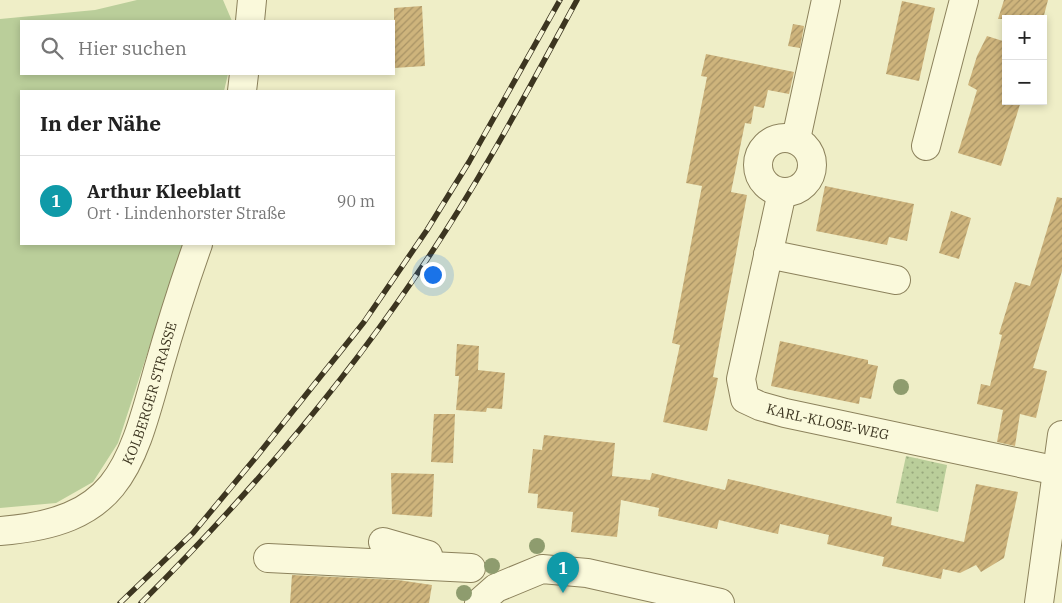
<!DOCTYPE html>
<html lang="de">
<head>
<meta charset="utf-8">
<style>
  :root { --surface:#fff; --page:#f6f6f6; --text:#222; --muted:#767676; --line:#e0e0e0; --accent:#9c472a }
  body { margin:0; font-family:"IBM Plex Serif",serif; background:var(--page); color:var(--text) }
  .controls { position:absolute; right:15px; top:15px; display:grid; overflow:hidden; border-radius:0px; box-shadow:0 2px 8px #0003 }
  .controls button { width:45px; height:45px; display:grid; place-items:center; padding:0; border:0; border-bottom:1px solid var(--line); background:var(--surface); color:var(--text); font:25px sans-serif }
  .you { position:absolute; left:432px; top:274px; width:18px; height:18px; margin:-12px; border:4px solid #fff; border-radius:50%; background:#1a73e8; box-shadow:0 0 0 8px #1a73e833 }
  .badge { display:grid; place-items:center; width:32px; height:32px; border-radius:50%; background:var(--accent); color:#fff; font-size:16px; font-weight:700 }
  .pin { position:absolute; translate:-50% -41px; filter:drop-shadow(0 1px 2px #0008) }
  .pin::after { content:''; position:absolute; top:26px; width:18px; height:15px; background:inherit; clip-path:polygon(0 0,100% 0,50% 100%) }
  .list { margin:0; padding:0; list-style:none }
  h2 { display:flex; justify-content:space-between; align-items:center; height:65px; margin:0; padding:0 20px; font-size:21px }
  h2 small { font-size:16px; font-weight:400; color:var(--muted) }
  .list li { display:grid; grid-template-columns:32px 1fr auto; gap:15px; align-items:center; box-sizing:border-box; height:90px; padding:0 20px; border-top:1px solid var(--line) }
  .list b { display:block; font-size:19px; white-space:nowrap }
  .list p { margin:0; font-size:16px; white-space:nowrap; color:var(--muted) }
  .list em { font-size:16px; font-style:normal; color:var(--muted) }
  .icon { flex:none; width:28px; height:28px; fill:none; stroke:currentColor; stroke-width:2; stroke-linecap:round; stroke-linejoin:round }
  .map { position:relative; flex:none; width:1062px; height:603px; overflow:hidden }
  .search { position:absolute; background:var(--surface); box-shadow:0 2px 8px #0003; left:20px; top:20px; width:375px; height:55px; display:flex; align-items:center; gap:12px; box-sizing:border-box; padding:0 18px; border-radius:0px; color:var(--muted); font-size:19px }
  .panel { position:absolute; background:var(--surface); box-shadow:0 2px 8px #0003; left:20px; top:90px; width:375px; height:155px; border-radius:0px }
  .map>svg:first-child { display:block }
  .green { fill:#bace9a }
  .park { fill:url(#park-dots) }
  .building { fill:url(#building-hatch) }
  .lines { fill:none; stroke-linecap:round; stroke-linejoin:round }
  .minor-casing { stroke:#8c825c; stroke-width:30 }
  .minor { stroke:#faf9db; stroke-width:28 }
  .rail-casing { stroke:#3c3520; stroke-width:5.5 }
  .rail { stroke:#f7f6d7; stroke-width:4; stroke-dasharray:11; stroke-linecap:butt }
  .tree { fill:#8e9c6e }
  .labels { text-anchor:middle; stroke-width:4; stroke-linejoin:round; paint-order:stroke }
  .street-label { font-size:14px; fill:#3c3520; stroke:#f7f6d7 }
</style>
</head>
<body>
<div class="map">
<svg width="1062" height="603" viewBox="0 0 1062 603">
  <defs>
    <pattern id="park-dots" width="8" height="8" patternUnits="userSpaceOnUse" patternTransform="scale(1.25)"><rect width="8" height="8" fill="#bace9a"/><path d="M2 2h.1M6 6h.1" fill="none" stroke="#98a87d" stroke-width="1.8" stroke-linecap="round"/></pattern>
    <pattern id="building-hatch" width="6" height="6" patternUnits="userSpaceOnUse" patternTransform="scale(1.25)"><rect width="6" height="6" fill="#ceb47c"/><path d="M-1 1l2-2M0 6l6-6M5 7l2-2" fill="none" stroke="#a89365"/></pattern>
  </defs>
  <rect width="100%" height="100%" fill="#efeec7"/>
  <path class="green" d="M137,0H223L232,21H21V74H228L224,91H21V244H183L118,443L93,482L56,503L0,508V19L95,10Z"/>
  <path class="park" d="M906,456L947,465L938,512L896,503Z"/>
  <path class="building" d="M1004,0H1048L1043,19H998Z
    M902,1L935,8L919,81L886,74Z
    M422,6L425,66L394,68V8Z
    M793,24L804,26L800,48L788,46Z
    M987,36L1006,42V101H1021L1001,166L958,153L977,90L968,85L977,56Z
    M706,54L794,72L789,94L768,90L764,108L754,106L751,124L745,123L731,192L747,195L713,377L718,378L707,431L663,422L680,345L672,343L702,186L686,183L707,77L701,76Z
    M825,186L914,204L907,241L889,237L887,245L816,231Z
    M1057,197L1062,198V271L1033,368L1047,371L1036,418L1020,414L1015,446L997,442L1003,410L977,404L981,384L990,386L1002,335L999,334L1015,282L1030,286Z
    M951,211L971,218L959,259L939,253Z
    M780,341L868,360V364L878,366L871,399L860,397L859,404L771,386Z
    M457,344L479,346L478,370L505,373L502,409L487,408L486,412L456,410L459,376H455Z
    M434,414H455L453,463L431,462Z
    M544,435L615,443L612,476L650,480L652,473L725,490L728,479L892,517L891,525L964,542L976,484L1018,492L1004,558L981,572L976,565L960,573L943,569L941,579L882,566L884,557L827,544L829,535L780,524L778,534L719,520L717,529L658,516L659,508L621,500L617,537L571,532L573,512L537,508L538,494L528,493L533,449L542,450Z
    M391,473L434,474L432,517L392,514Z
    M292,575L398,580L432,585L429,603H290Z"/>
  <g class="lines">
    <g class="minor-casing">
      <g id="minor">
        <path d="M250,21L252,0"/>
        <path d="M242,91L244,74"/>
        <circle cx="785" cy="165" r="27"/>
        <path d="M796,139L826,0"/>
        <path d="M926,146L964,0"/>
        <path id="s1" d="M782,192L741,379L745,399L760,406L785,413L1058,471"/>
        <path d="M768,254L896,280"/>
        <path id="s2" d="M0,531C117,522 130,471 158,370C170,328 183,286 198,244"/>
        <path d="M383,542L428,555"/>
        <path d="M268,558L471,568"/>
        <path d="M479,603L496,588L542,569L587,573L720,603"/>
        <path d="M1039,603L1062,435"/>
      </g>
    </g>
    <use href="#minor" class="minor"/>
    <g class="rail-casing">
      <path id="rail" d="M120,603L193,533L257,456L364,322L427,230L469,162L560,0
        M141,603C242,502 335,395 415,277C476,189 526,94 577,0"/>
    </g>
    <use href="#rail" class="rail"/>
  </g>
  <g class="tree">
    <circle cx="901" cy="387" r="8"/>
    <circle cx="537" cy="546" r="8"/>
    <circle cx="492" cy="566" r="8"/>
    <circle cx="464" cy="593" r="8"/>
  </g>
  <g class="labels">
    <g class="street-label">
      <text dy="5" stroke="none"><textPath href="#s2" startOffset="225">KOLBERGER STRASSE</textPath></text>
      <text dy="5" stroke="none"><textPath href="#s1" startOffset="298">KARL-KLOSE-WEG</textPath></text>
    </g>
  </g>
</svg>
<div class="controls">
<button>+</button>
<button>−</button>
</div>
<div class="you"></div>
<div class="pin badge" style="left:563px;top:593px;background:#0f9aa8">1</div>
<div class="search"><svg class="icon" aria-label="search" viewBox="0 0 24 24"><circle cx="10" cy="10" r="6"/><path d="M15 15l6 6"/></svg>Hier suchen</div>
<section class="panel">
<h2>In der Nähe<small></small></h2>
<ul class="list">
<li><span class="badge" style="background:#0f9aa8">1</span><div><b>Arthur Kleeblatt</b><p>Ort · Lindenhorster Straße</p></div><em>90 m</em></li>
</ul>
</section>
</div>
</body>
</html>
